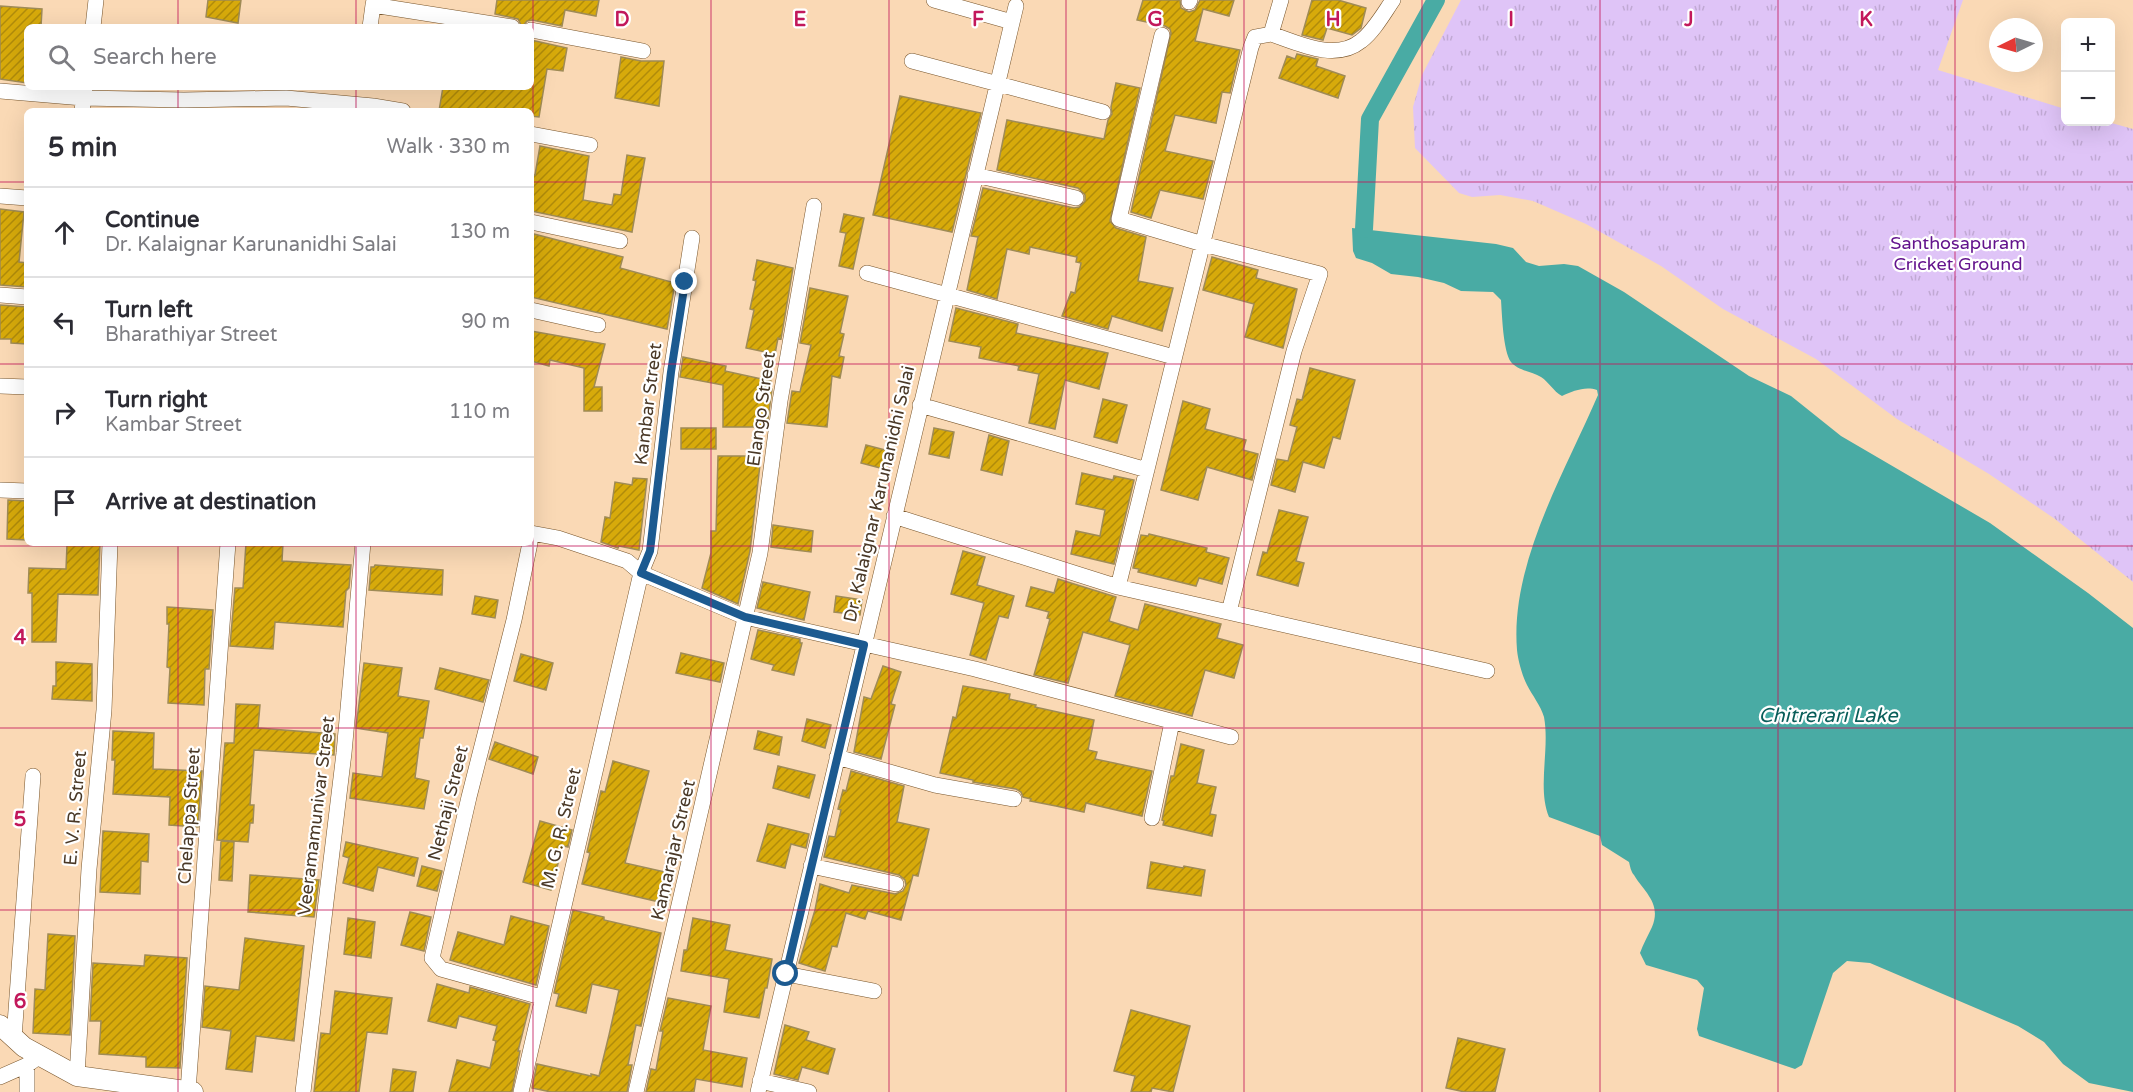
<!DOCTYPE html>
<html lang="en">
<head>
<meta charset="utf-8">
<style>
  :root { --surface:#fff; --page:#f7f7f7; --text:#2b2b33; --muted:#7c7c81; --line:#e1e1e2 }
  body { margin:0; font-family:"Varela Round",sans-serif; background:var(--page); color:var(--text) }
  .controls { position:absolute; right:18px; top:18px; display:grid; overflow:hidden; border-radius:9px; box-shadow:0 6px 24px #0002 }
  .controls button { width:54px; height:54px; display:grid; place-items:center; padding:0; border:0; border-bottom:2px solid var(--line); background:var(--surface); color:var(--text); font:30px sans-serif }
  .compass { position:absolute; left:1989px; top:18px; width:54px; height:54px; border-radius:50%; background:var(--surface); box-shadow:0 6px 24px #0002; rotate:265deg }
  .stop { position:absolute; width:18px; height:18px; margin:-14px; border:4px solid #1c5a90; border-radius:50%; background:#fff }
  .stop.end { background:#1c5a90; border-color:#fff; box-shadow:0 2px 6px #0008 }
  .list { margin:0; padding:0; list-style:none }
  h2 { display:flex; justify-content:space-between; align-items:center; height:78px; margin:0; padding:0 24px; font-size:26px }
  h2 small { font-size:20px; font-weight:400; color:var(--muted) }
  .list li { display:grid; grid-template-columns:39px 1fr auto; gap:18px; align-items:center; box-sizing:border-box; height:90px; padding:0 24px; border-top:2px solid var(--line) }
  .list b { display:block; font-size:22px; white-space:nowrap }
  .list p { margin:0; font-size:20px; white-space:nowrap; color:var(--muted) }
  .list em { font-size:20px; font-style:normal; color:var(--muted) }
  .icon { flex:none; width:33px; height:33px; fill:none; stroke:currentColor; stroke-width:2; stroke-linecap:round; stroke-linejoin:round }
  .map { position:relative; flex:none; width:2133px; height:1092px; overflow:hidden }
  .search { position:absolute; background:var(--surface); box-shadow:0 6px 24px #0002; left:24px; top:24px; width:510px; height:66px; display:flex; align-items:center; gap:15px; box-sizing:border-box; padding:0 21px; border-radius:9px; color:var(--muted); font-size:22px }
  .panel { position:absolute; background:var(--surface); box-shadow:0 6px 24px #0002; left:24px; top:108px; width:510px; height:438px; border-radius:9px }
  .map>svg:first-child { display:block }
  .park { fill:url(#park-tufts) }
  .water { fill:#49aba4 }
  .lines { fill:none; stroke-linecap:round; stroke-linejoin:round }
  .canal { stroke:#49aba4; stroke-width:18 }
  .building { fill:url(#building-hatch); stroke:#9f8b56; stroke-width:1.5 }
  .minor-casing { stroke:#78552b; stroke-width:16 }
  .tertiary-casing { stroke:#78552b; stroke-width:21 }
  .minor { stroke:#fff; stroke-width:15 }
  .tertiary { stroke:#fff; stroke-width:20 }
  .route { stroke:#1c5a90; stroke-width:8 }
  .grid { fill:none; stroke:#c2185b; stroke-width:1.5; stroke-opacity:0.55 }
  .labels { text-anchor:middle; stroke-width:4.5; stroke-linejoin:round; paint-order:stroke }
  .park-label { font-size:18px; fill:#63138d; stroke:#fff }
  .street-label { font-size:18px; fill:#4a3927; stroke:#fff }
  .water-label { font-size:20px; font-style:italic; fill:#095e5a; stroke:#fff }
  .grid-label { font-size:20px; text-anchor:middle; font-weight:bold; fill:#c2185b; stroke:#fff; stroke-width:4.5; stroke-linejoin:round; paint-order:stroke }
</style>
</head>
<body>
<div class="map">
<svg width="2133" height="1092" viewBox="0 0 2133 1092">
  <defs>
    <pattern id="park-tufts" width="24" height="20" patternUnits="userSpaceOnUse" patternTransform="scale(1.5)"><rect width="24" height="20" fill="#dfc4f7"/><path d="M3 7l-1-3M5 7V3M7 7l1-3M15 17l-1-3M17 17v-4M19 17l1-3" fill="none" stroke="#c1a9d4"/></pattern>
    <pattern id="building-hatch" width="6" height="6" patternUnits="userSpaceOnUse" patternTransform="scale(1.5)"><rect width="6" height="6" fill="#d7aa0b"/><path d="M-1 1l2-2M0 6l6-6M5 7l2-2" fill="none" stroke="#b08b0b"/></pattern>
  </defs>
  <rect width="100%" height="100%" fill="#fad9b5"/>
  <path class="park" d="M1461,0H1963L1938,70L2065,109L2066,122H2108L2133,129V582L2055,519L1989,474L1897,419L1816,359L1723,309L1661,266L1586,224L1533,201L1500,195L1472,197L1459,193L1415,148L1413,107L1422,75Z"/>
  <path class="water" d="M1352,228L1496,244L1513,248L1526,262L1539,266L1564,264L1578,266L1624,292L1749,376L1791,396L1841,436L1990,523L2088,593L2133,628V1092L2089,1083L2063,1064L2044,1042L2018,1026L1870,963L1847,961L1833,973L1802,1065L1795,1069L1699,1036L1697,1029L1704,988L1697,980L1646,965L1640,953C1643,944 1648,936 1652,927C1662,903 1644,892 1634,875C1631,872 1630,866 1629,862L1602,845L1600,836L1549,817C1537,788 1550,749 1544,717C1541,706 1532,695 1527,685C1522,675 1518,660 1517,650C1510,563 1565,472 1598,395L1597,390C1585,386 1573,391 1562,396C1553,391 1549,382 1541,377C1532,371 1518,371 1511,362C1503,351 1502,314 1501,300L1493,292L1461,291L1444,283L1418,277L1391,274L1372,263L1356,258L1353,251Z"/>
  <g class="lines">
    <path class="canal" d="M1364,229L1370,119L1436,0"/>
  </g>
  <path class="building" d="M208,0H241L238,23L206,17Z
    M497,0H599L596,16L565,10L562,26L532,20L527,21L522,27L518,19L495,14Z
    M1143,0H1180L1181,8L1189,12L1195,10L1200,0H1234L1229,16L1203,9L1195,41L1240,50L1230,93L1222,92L1216,123L1175,115L1165,151L1213,161L1203,199L1160,190L1151,218L1131,212L1171,33L1170,29L1165,26L1137,20Z
    M1312,0H1338L1366,8L1361,28L1352,35L1327,28L1323,40L1302,35Z
    M0,6L42,9L41,27H27V83L0,79Z
    M531,40L567,48L563,71L547,69L539,117L531,116V111H439L443,87H531Z
    M1297,54L1318,59L1316,66L1345,76L1338,98L1279,78L1287,56L1295,59Z
    M621,57L641,61H664L659,106L615,98Z
    M1116,83L1140,88L1110,221L1116,228L1146,237L1138,281L1173,288L1162,331L1112,316L1108,329L1062,316L1071,292L1075,293L1081,263L1076,262L1077,257L1030,247L1029,254L1007,249L997,299L967,290L978,237L971,236L983,188L1074,208L1079,207L1085,201V195L1078,188L997,170L1007,120L1104,139L1108,120L1112,114L1111,107Z
    M900,96L981,113L952,232L873,215Z
    M540,146L589,156L583,200L612,205L614,194L621,195L627,155L645,158L632,232L531,211V175H535Z
    M0,209L24,212L19,262L27,263V287L0,285Z
    M844,214L864,218L853,269L839,266L846,233L840,232Z
    M534,234L623,257L620,268L675,283L667,329L531,297V247Z
    M1212,257L1258,270L1256,278L1297,289L1283,348L1245,337L1254,304L1203,290Z
    M757,260L793,268L781,339L778,338L775,354L746,348L754,310L750,309L756,281L753,280Z
    M810,288L848,296L840,333L844,334L839,356L844,357L840,378L832,376L827,427L787,423L792,391L800,392L811,345L800,343Z
    M0,305L27,307V344L11,343V339H0Z
    M956,308L1018,324L1016,333L1108,353L1099,389L1065,380L1055,429L1029,423L1039,374L1018,370L1019,366L979,358L981,347L949,341Z
    M531,331L605,344L594,387H602V411H584V368L550,360L549,366L531,361Z
    M683,357L726,366L725,371L771,381L769,389H772L767,427H723V385L680,377Z
    M1310,368L1355,380L1340,439L1333,437L1324,468L1303,462L1295,492L1271,485L1277,459L1288,461L1297,427L1290,425L1297,399L1302,400Z
    M1103,399L1127,405L1117,443L1094,437Z
    M1183,401L1210,409L1205,429L1246,440L1243,450L1258,454L1252,480L1207,467L1198,500L1161,490Z
    M681,428H716V449H681Z
    M934,428L954,432L949,458L929,454Z
    M989,435L1009,441L1002,475L981,470Z
    M866,445L893,452L888,470L861,463Z
    M718,456H761L750,551L738,604L702,588L711,553V531H716Z
    M1082,473L1113,480L1114,476L1134,480L1114,564L1071,554L1076,531L1100,536L1105,510L1076,504Z
    M633,478L647,479L639,550L619,546L618,548L601,542L605,517L610,518L615,482L632,485Z
    M8,500L27,501V540L7,539Z
    M1279,510L1308,517L1296,561L1304,563L1298,586L1257,575L1263,552L1267,553Z
    M773,525L813,531L811,552L771,547Z
    M1149,534L1207,548L1206,552L1229,558L1222,584L1199,578L1196,586L1138,572L1139,569L1133,568L1141,535L1148,536Z
    M84,543H100L98,595L58,594L56,642H32V593H28L29,568L66,569L67,545L84,546Z
    M246,543H283L282,561L351,565L349,588L346,591L343,627L275,622L273,649L230,646L235,588H243Z
    M963,551L985,557L977,585L1014,596L1008,618L999,616L986,660L970,655L984,603L951,594Z
    M375,565L443,570L442,595L369,590L371,567H374Z
    M1058,579L1116,597L1109,621L1138,630L1145,604L1221,624L1217,638L1243,645L1234,678L1205,670L1192,716L1115,696L1130,645L1083,632L1068,683L1034,675L1050,619L1047,618L1049,612L1026,606L1031,587L1054,593Z
    M763,582L810,592L804,620L757,608Z
    M475,596L498,600L495,618L472,614Z
    M836,596L862,600L860,615L834,612Z
    M167,607L213,610L209,669H205L204,705L168,703L170,668L167,667L169,624H167Z
    M758,630L800,639V643H802L794,675L772,670L774,665L751,659Z
    M681,653L724,663L720,682L676,673Z
    M521,654L553,663L546,690L514,681Z
    M56,662L92,664V701L52,699L53,686H56Z
    M364,663L402,668L398,696L429,701L423,738H420L415,778L429,781L424,809L350,798L353,773L382,777L388,733L356,728Z
    M883,666L901,672L891,704L895,705L881,759L854,752L864,697L871,699Z
    M440,668L489,680L483,702L435,689Z
    M963,686L1010,694L1009,699L1036,705L1035,707L1094,720L1088,750L1097,752L1095,759L1152,771L1142,816L1086,803L1084,812L1056,806L1030,801L1031,799L1023,797L1021,792L1016,789L973,782V780L940,773L953,717L956,718Z
    M236,704L260,705L258,728L335,734L334,755L254,750L250,805H254L253,823H250L248,842L217,840L225,743H234Z
    M807,719L831,725L825,748L802,741Z
    M113,731L154,733L153,769L202,771L198,827L169,825L170,797L113,794L115,760H112Z
    M758,731L782,737L779,755L754,749Z
    M495,742L538,757L533,774L489,759Z
    M1181,744L1204,750L1197,783L1216,787L1210,814L1216,815L1212,836L1163,825L1164,821L1162,820L1171,776H1174Z
    M613,761L649,771L625,863L674,874L668,904L582,884L590,853L587,852L601,791L605,792Z
    M778,766L815,775L809,798L773,788Z
    M851,771L904,786L897,822L929,829L918,876L913,875L901,920L868,911L865,919L846,913L837,947L832,946L825,971L799,963L815,910L820,884L849,893L852,885L895,894L903,891L906,885L905,880L899,875L824,857L829,836L835,837L841,810L838,809L843,790L846,791Z
    M540,821L572,830L568,847L564,846L561,852L551,890L523,882Z
    M768,824L809,834L806,848L791,844L785,868L757,861Z
    M103,831L149,834L148,862L141,861L140,894L100,892Z
    M221,841L234,842L232,881L219,880Z
    M346,842L418,858L414,876L378,867L373,891L343,883L349,858L343,856Z
    M1151,862L1183,868L1184,866L1205,870L1201,896L1147,888Z
    M422,866L442,871L437,891L417,886Z
    M250,875L319,880L314,917L248,912Z
    M573,910L604,917V920L661,933L641,1026L636,1025L628,1065H632L627,1092H551L532,1088L537,1064L591,1076V1074L599,1076L609,1035L619,990L592,984L586,1013L556,1006L559,994L554,993Z
    M410,912L431,917L424,951L401,945Z
    M511,916L549,926L536,985L450,960L458,932L504,945Z
    M348,918L375,922L371,958L344,954Z
    M693,918L730,925L725,950L772,959L767,988H765L759,1018L724,1012L729,979L681,971L684,950H687Z
    M48,934L75,936L70,1035L33,1033L35,989L45,990Z
    M245,938L304,946L294,1041L256,1036L252,1072L226,1069L231,1031L202,1027L205,986L239,990Z
    M145,955L187,958L180,1068L146,1067V1057L99,1054L101,1021H90L93,963L144,966Z
    M437,984L469,993L470,987L530,1004L518,1051H520L512,1092H449L457,1060L490,1068L496,1041L493,1040L497,1026L459,1016L456,1028L428,1021Z
    M335,991L392,998L387,1034L367,1032L359,1092H314L321,1033L330,1034Z
    M668,998L711,1006L703,1050L747,1058L742,1087L696,1079L694,1092H646L651,1069L656,1070L663,1031H660Z
    M1131,1010L1190,1026L1173,1092L1152,1088L1151,1092H1131L1135,1076L1114,1071Z
    M785,1025L809,1032L806,1040L835,1049L828,1074L802,1067L798,1080L774,1074Z
    M1458,1038L1505,1049L1495,1092H1465L1446,1088Z
    M393,1069L416,1072L413,1092H390Z"/>
  <g class="lines">
    <g class="minor-casing">
      <path id="minor" d="M374,0L373,5L512,27
        M934,0L1012,22
        M1281,0L1271,34L1255,37L1251,47L1118,587L1487,671
        M1189,2L1190,0
        M93,27L96,0
        M370,27L373,5
        M531,30L643,51
        M1271,34C1298,43 1335,62 1361,41C1374,31 1384,13 1393,0
        M1162,35L1119,219L1203,244L1320,274L1294,351L1229,612
        M912,61L1103,112
        M0,91L83,98L184,100L286,98L373,106L403,111
        M82,111L85,87
        M531,134L590,145
        M975,175L1076,198
        M0,196L27,198
        M531,222L620,241
        M867,273L1174,357
        M0,295L27,297
        M531,310L598,325
        M0,386L27,387
        M920,405L1147,470
        M0,490L27,491
        M894,516L1118,587
        M531,533L558,538L627,561L641,573L745,617L975,669L1231,737
        M530,543L514,620L469,797L432,958L441,969L541,997
        M837,757L935,785L1014,799
        M1152,818L1172,722
        M811,866L896,884
        M786,974L874,991
        M14,1038L33,776
        M27,1065V1092
        M77,1076L89,869L104,710L110,543
        M0,1077L27,1065L40,1056
        M760,1081L809,1092
        M188,1091L228,543
        M303,1092L344,753L363,543
        M521,1092L641,573L650,551L671,372L692,238
        M636,1092L760,553L780,401L814,206
        M758,1092L1016,6"/>
    </g>
    <g class="tertiary-casing">
      <path id="tertiary" d="M0,1025L24,1047L77,1076L193,1092"/>
    </g>
    <use href="#minor" class="minor"/>
    <use href="#tertiary" class="tertiary"/>
  </g>
  <g class="lines">
    <path class="route" d="M685,282L671,372L650,551L641,573L745,617L864,645L786,974"/>
  </g>
  <path class="grid" d="M178,0V27M356,0V27M533,0V1092M711,0V1092M889,0V1092M1066,0V1092M1244,0V1092M1422,0V1092M1600,0V1092M1778,0V1092M1955,0V1092M178,87V111M356,87V111M0,182H27M531,182H2133M0,364H27M531,364H2133M178,543V1092M356,543V1092M0,546H2133M0,728H2133M0,910H2133"/>
  <g class="labels">
    <g class="park-label">
      <text x="1958" y="249">Santhosapuram<tspan x="1958" dy="21">Cricket Ground</tspan></text>
    </g>
    <g class="street-label">
      <text transform="translate(648 404) rotate(-83)" y="6">Kambar Street</text>
      <text transform="translate(761 409) rotate(-82)" y="6">Elango Street</text>
      <text transform="translate(879 494) rotate(-77)" y="6">Dr. Kalaignar Karunanidhi Salai</text>
      <text transform="translate(448 803) rotate(-76)" y="6">Nethaji Street</text>
      <text transform="translate(75 808) rotate(-85)" y="6">E. V. R. Street</text>
      <text transform="translate(189 816) rotate(-86)" y="6">Chelappa Street</text>
      <text transform="translate(316 816) rotate(-83)" y="6">Veeramamunivar Street</text>
      <text transform="translate(561 828) rotate(-77)" y="6">M. G. R. Street</text>
      <text transform="translate(673 850) rotate(-77)" y="6">Kamarajar Street</text>
    </g>
    <g class="water-label">
      <text x="1828" y="722">Chitrerari Lake</text>
    </g>
  </g>
  <g class="grid-label">
    <text x="622" y="26">D</text>
    <text x="800" y="26">E</text>
    <text x="978" y="26">F</text>
    <text x="1155" y="26">G</text>
    <text x="1333" y="26">H</text>
    <text x="1511" y="26">I</text>
    <text x="1689" y="26">J</text>
    <text x="1866" y="26">K</text>
    <text x="20" y="644">4</text>
    <text x="20" y="826">5</text>
    <text x="20" y="1008">6</text>
  </g>
</svg>
<div class="controls">
<button>+</button>
<button>−</button>
</div>
<svg class="compass" viewBox="-18 -18 36 36"><path d="M0-13l5 13h-10z" fill="#e53935"/><path d="M0 13l5-13h-10z" fill="#7c7c81"/></svg>
<div class="stop" style="left:786px;top:974px"></div>
<div class="stop end" style="left:685px;top:282px"></div>
<div class="search"><svg class="icon" aria-label="search" viewBox="0 0 24 24"><circle cx="10" cy="10" r="6"/><path d="M15 15l6 6"/></svg>Search here</div>
<section class="panel">
<h2>5 min<small>Walk · 330 m</small></h2>
<ul class="list">
<li><svg class="icon" aria-label="ahead" viewBox="0 0 24 24"><path d="M12 20V5M6 11l6-6 6 6"/></svg><div><b>Continue</b><p>Dr. Kalaignar Karunanidhi Salai</p></div><em>130 m</em></li>
<li><svg class="icon" aria-label="left" viewBox="0 0 24 24"><path d="M17 20v-9H6M10 6l-5 5 5 5"/></svg><div><b>Turn left</b><p>Bharathiyar Street</p></div><em>90 m</em></li>
<li><svg class="icon" aria-label="right" viewBox="0 0 24 24"><path d="M7 20v-9h11M14 6l5 5-5 5"/></svg><div><b>Turn right</b><p>Kambar Street</p></div><em>110 m</em></li>
<li><svg class="icon" aria-label="arrive" viewBox="0 0 24 24"><path d="M6 21V4h12l-3 4 3 4H6"/></svg><div><b>Arrive at destination</b></div></li>
</ul>
</section>
</div>
</body>
</html>
